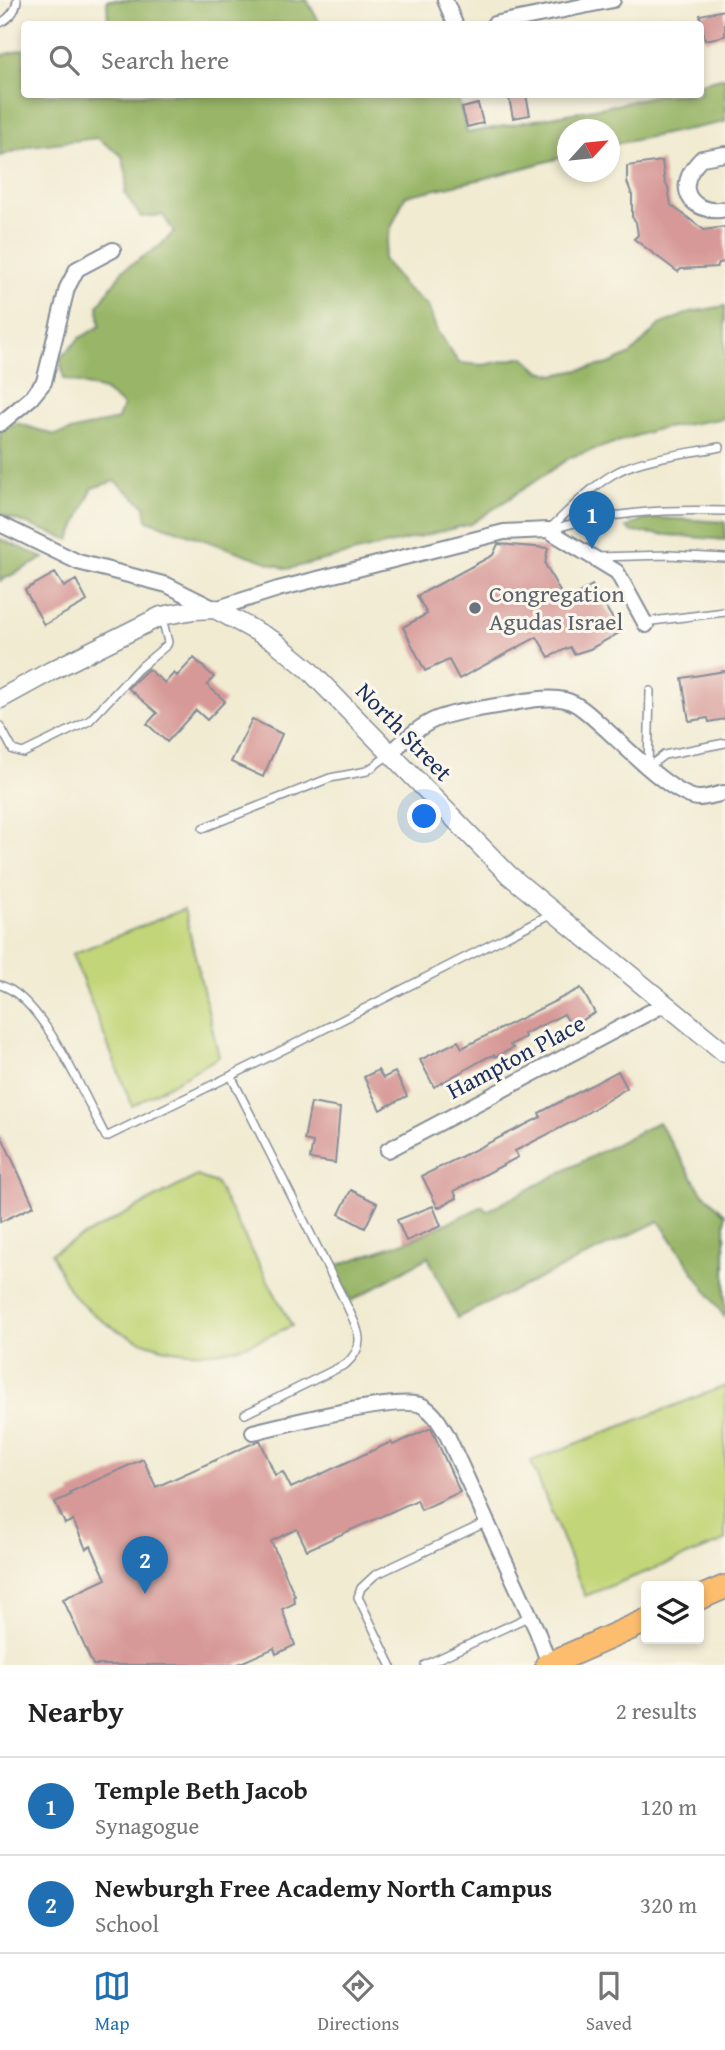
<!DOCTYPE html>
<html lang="en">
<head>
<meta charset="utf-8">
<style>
  :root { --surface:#fff; --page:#f6f6f6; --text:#222; --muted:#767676; --line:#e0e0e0; --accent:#1f6fb2 }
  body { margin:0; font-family:"Gentium Book Plus",serif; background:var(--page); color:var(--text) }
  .controls { position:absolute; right:21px; bottom:21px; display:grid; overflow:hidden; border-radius:7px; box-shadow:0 4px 10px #0003 }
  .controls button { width:63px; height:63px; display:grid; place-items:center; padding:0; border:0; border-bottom:2px solid var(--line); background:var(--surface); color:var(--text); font:35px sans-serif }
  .compass { position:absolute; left:557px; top:119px; width:63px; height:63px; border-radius:50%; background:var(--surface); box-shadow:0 4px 10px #0003; rotate:63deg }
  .you { position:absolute; left:425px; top:817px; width:24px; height:24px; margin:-18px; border:5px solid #fff; border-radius:50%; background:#1a73e8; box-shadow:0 0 0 10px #1a73e833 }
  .badge { display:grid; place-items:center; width:46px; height:46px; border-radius:50%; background:var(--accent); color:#fff; font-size:23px; font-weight:700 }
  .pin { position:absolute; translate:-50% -58px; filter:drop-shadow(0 2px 4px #0008) }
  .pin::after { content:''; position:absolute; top:37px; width:24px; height:21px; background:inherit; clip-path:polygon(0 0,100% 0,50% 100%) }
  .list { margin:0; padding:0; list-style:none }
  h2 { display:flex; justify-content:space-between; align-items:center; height:91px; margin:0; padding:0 28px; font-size:30px }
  h2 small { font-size:23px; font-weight:400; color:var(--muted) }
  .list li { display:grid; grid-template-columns:46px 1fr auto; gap:21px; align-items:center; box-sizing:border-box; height:98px; padding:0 28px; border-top:2px solid var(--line) }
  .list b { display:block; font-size:26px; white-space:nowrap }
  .list p { margin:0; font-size:23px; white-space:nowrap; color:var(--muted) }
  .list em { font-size:23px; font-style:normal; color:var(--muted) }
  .icon { flex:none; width:38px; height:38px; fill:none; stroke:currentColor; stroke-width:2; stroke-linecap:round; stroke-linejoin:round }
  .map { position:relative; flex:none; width:725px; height:1665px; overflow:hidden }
  .search { position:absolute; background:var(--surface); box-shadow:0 4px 10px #0003; left:21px; right:21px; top:21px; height:77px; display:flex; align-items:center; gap:18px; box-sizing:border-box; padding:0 24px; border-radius:7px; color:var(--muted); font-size:26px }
  .sheet { height:287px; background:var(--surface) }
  nav { display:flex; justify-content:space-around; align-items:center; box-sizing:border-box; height:98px; border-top:2px solid var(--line); background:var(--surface); font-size:19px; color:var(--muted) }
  nav a { display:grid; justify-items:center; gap:4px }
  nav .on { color:var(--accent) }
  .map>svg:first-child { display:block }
  .green { fill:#c2d578; stroke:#6e826b; stroke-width:2 }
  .forest { fill:#99b668; stroke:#5a7263; stroke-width:2 }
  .building { fill:#d79997 }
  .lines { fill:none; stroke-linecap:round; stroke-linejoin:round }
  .service-casing { stroke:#868d98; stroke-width:10 }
  .minor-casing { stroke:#868d98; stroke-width:18 }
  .tertiary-casing { stroke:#868d98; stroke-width:21 }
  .trunk-casing { stroke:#868d98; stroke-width:26 }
  .service { stroke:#fff; stroke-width:7 }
  .minor { stroke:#fff; stroke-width:14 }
  .tertiary { stroke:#fff; stroke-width:18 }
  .trunk { stroke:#fcbd6e; stroke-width:23 }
  .worship-dot { fill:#6b7280; stroke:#fbf7ec; stroke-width:2.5 }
  .labels { text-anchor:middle; stroke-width:6; stroke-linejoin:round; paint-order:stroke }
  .worship-label { font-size:24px; fill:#5b616d; stroke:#fbf7ec; text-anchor:start }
  .street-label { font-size:24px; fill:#1b2f5e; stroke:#fbf7ec }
</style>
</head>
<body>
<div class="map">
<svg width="725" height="1665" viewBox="0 0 725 1665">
  <rect width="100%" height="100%" fill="#fbf7ec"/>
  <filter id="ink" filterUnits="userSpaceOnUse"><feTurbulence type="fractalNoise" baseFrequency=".0143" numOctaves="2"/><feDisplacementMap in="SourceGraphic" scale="14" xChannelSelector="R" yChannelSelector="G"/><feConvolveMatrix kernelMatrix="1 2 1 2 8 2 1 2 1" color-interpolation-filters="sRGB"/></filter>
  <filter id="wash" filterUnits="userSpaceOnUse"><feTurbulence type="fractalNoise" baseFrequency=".00686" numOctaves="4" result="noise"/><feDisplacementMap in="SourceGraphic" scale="28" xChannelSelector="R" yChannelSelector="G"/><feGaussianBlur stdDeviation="1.57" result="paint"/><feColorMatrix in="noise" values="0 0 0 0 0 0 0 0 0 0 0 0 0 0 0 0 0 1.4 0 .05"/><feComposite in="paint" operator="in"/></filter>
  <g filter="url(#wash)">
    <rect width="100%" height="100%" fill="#f1ebd2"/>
    <path class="green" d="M184,909L219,1057L132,1106L72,954Z
      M197,1176L216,1183L292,1326C274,1333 255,1343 236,1348C177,1363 115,1339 74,1296C64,1285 58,1266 51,1253Z
      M725,1386V1541L585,1596L531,1461Z"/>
    <path class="forest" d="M107,0H307L320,24H105L108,21Z
      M24,49V94L457,95L467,133L620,104L657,95L700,94L701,83L725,77V122L610,145V130H568L567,156L482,179L405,196L391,228L383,259L404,286L428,306L437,331L459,363L483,365L524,357L538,370L554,375L609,364L631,354L659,325L691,312L725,306V418L654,430L571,457L471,524L287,569L147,520L145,506L115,481L92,488L70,540L0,514V429L17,423L55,435L118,419L123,405L104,390L64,379L60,358L80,338L100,326L98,306L123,270L161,245L174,232L163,215L141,217L125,194L127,177L122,156L97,138L30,146L0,156V56Z
      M657,518L725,522V540L633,532L626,528L640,521Z
      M0,539L44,558L0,581Z
      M658,1122L701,1191L725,1214V1318L659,1221L457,1318L428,1257L351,1301L335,1266L413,1239L483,1206L487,1211Z"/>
    <g id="blocks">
      <path class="building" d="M725,10V36L705,40L700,15Z
        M526,95L530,115L513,118L509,98Z
        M478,104L483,123L467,127L462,108Z
        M662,161L665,183L668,187L671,205L704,230L725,227V262L719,263L717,267L681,269L678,272L634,239L638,235L636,222L632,217V195L627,182V166Z
        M498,544L548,548L545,564L565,601L592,585L621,632L590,649L574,654L570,647L549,657L537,637L459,679L449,660L425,671L403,627L427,614L417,596L493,555Z
        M55,573L64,587L76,580L87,601L44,625L25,590Z
        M194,658L214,677L207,685L225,701L207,720L196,710L167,742L147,724L157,713L128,688L148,669L165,683L174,673L177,676Z
        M725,671V719L709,722L708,718L689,721L682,678Z
        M252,719L282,734L263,777L231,762Z
        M581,988L595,1013L571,1026L564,1014L524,1034L525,1037L510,1045L513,1048L495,1057L494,1055L488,1057L434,1087L420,1060L458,1041L462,1048Z
        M378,1070L383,1078L395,1072L407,1096L380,1110L364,1077Z
        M618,1071L627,1088L574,1121L515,1151L518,1157L454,1191L457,1198L438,1208L422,1176L541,1117L539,1113Z
        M311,1103L340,1108L335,1163L310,1159L313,1142L304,1140Z
        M0,1133L34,1206L0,1222Z
        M351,1190L377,1203L365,1228L339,1214Z
        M433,1206L441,1226L406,1241L397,1220Z
        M431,1428L460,1492L421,1510L417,1500L307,1550L297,1529L271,1541L295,1596L293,1597L295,1603L282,1609L295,1645L276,1654L274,1648L236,1665H93L63,1599L106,1579L91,1546L86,1549L73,1520L65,1524L55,1502L71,1495L70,1492L143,1459L156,1487L260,1440L275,1475L283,1472L291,1488L391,1442L393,1445Z"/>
    </g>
  </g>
  <g filter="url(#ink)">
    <use href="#blocks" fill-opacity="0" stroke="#868d98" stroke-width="2"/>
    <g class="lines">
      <g class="service-casing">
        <path id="service" d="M0,23C10,18 16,11 17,0
          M552,529C612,512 663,509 725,511
          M548,530C570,510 593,484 619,471C645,457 691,453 720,447
          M597,557L669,555L725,558
          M644,622L725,612
          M650,691L648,767L664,755L725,743
          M0,726L13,750L23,753L89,721L137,670L167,645L168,642L162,618
          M203,828L330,778L367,771L390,754
          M0,985C43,997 85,1098 106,1137L255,1064L553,913
          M231,1076L347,1306C358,1330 368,1344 346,1364L245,1414
          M391,1665L358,1597L361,1588L375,1575L487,1522
          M425,1665L530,1616"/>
      </g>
      <g class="minor-casing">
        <path id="minor" d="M445,0L455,24
          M494,24L613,0
          M725,154L702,158C694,166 685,178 687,190C690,207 711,213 725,209
          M0,424L31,398L44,382L67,288L77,269L113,250
          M0,524L78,562L167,585L215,609L278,589L504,532L548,530L617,572L646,625
          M391,753C427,717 440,715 490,707C513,704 542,695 565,700C578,703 590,715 600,724C621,742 672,796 698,798C707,798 717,794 725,793
          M388,1150L665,1004
          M253,1432C282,1425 403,1394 423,1406C435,1413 440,1424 447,1435L537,1631L549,1664"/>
      </g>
      <g class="tertiary-casing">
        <path id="tertiary" d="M0,699L51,671L161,616L194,610L215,609L274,641L308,669L509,875L725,1053"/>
      </g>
      <g class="trunk-casing">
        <path id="trunk" d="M699,1598L725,1587
          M547,1665L646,1621"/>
      </g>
      <use href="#service" class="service"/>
      <use href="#minor" class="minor"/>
      <use href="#tertiary" class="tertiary"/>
      <use href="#trunk" class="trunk"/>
    </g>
  </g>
  <circle class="worship-dot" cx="475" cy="608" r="7"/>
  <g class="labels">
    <g class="worship-label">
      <text x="489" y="602">Congregation<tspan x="489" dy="28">Agudas Israel</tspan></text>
    </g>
    <g class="street-label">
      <text transform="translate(404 732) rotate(46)" y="8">North Street</text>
      <text transform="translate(516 1057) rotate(-28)" y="8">Hampton Place</text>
    </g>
  </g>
</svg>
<div class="controls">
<button><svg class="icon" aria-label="layers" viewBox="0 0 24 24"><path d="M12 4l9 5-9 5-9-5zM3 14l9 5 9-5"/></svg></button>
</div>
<svg class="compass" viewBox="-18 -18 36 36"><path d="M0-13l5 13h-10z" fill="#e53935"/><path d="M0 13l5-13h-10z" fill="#767676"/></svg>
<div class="you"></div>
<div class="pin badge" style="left:592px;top:549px">1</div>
<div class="pin badge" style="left:145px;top:1594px">2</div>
<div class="search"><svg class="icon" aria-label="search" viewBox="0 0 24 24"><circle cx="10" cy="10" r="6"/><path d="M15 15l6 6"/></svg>Search here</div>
</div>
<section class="sheet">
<h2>Nearby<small>2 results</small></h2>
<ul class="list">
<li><span class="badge">1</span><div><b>Temple Beth Jacob</b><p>Synagogue</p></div><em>120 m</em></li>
<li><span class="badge">2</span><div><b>Newburgh Free Academy North Campus</b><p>School</p></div><em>320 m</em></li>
</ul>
</section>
<nav>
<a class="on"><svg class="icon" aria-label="map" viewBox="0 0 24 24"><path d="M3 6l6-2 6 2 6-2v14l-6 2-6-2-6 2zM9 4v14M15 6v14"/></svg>Map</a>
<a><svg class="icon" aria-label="directions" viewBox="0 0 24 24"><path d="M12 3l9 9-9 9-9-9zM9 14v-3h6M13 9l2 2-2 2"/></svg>Directions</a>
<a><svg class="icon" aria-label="saved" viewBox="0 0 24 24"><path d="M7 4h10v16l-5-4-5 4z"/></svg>Saved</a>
</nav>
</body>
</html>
